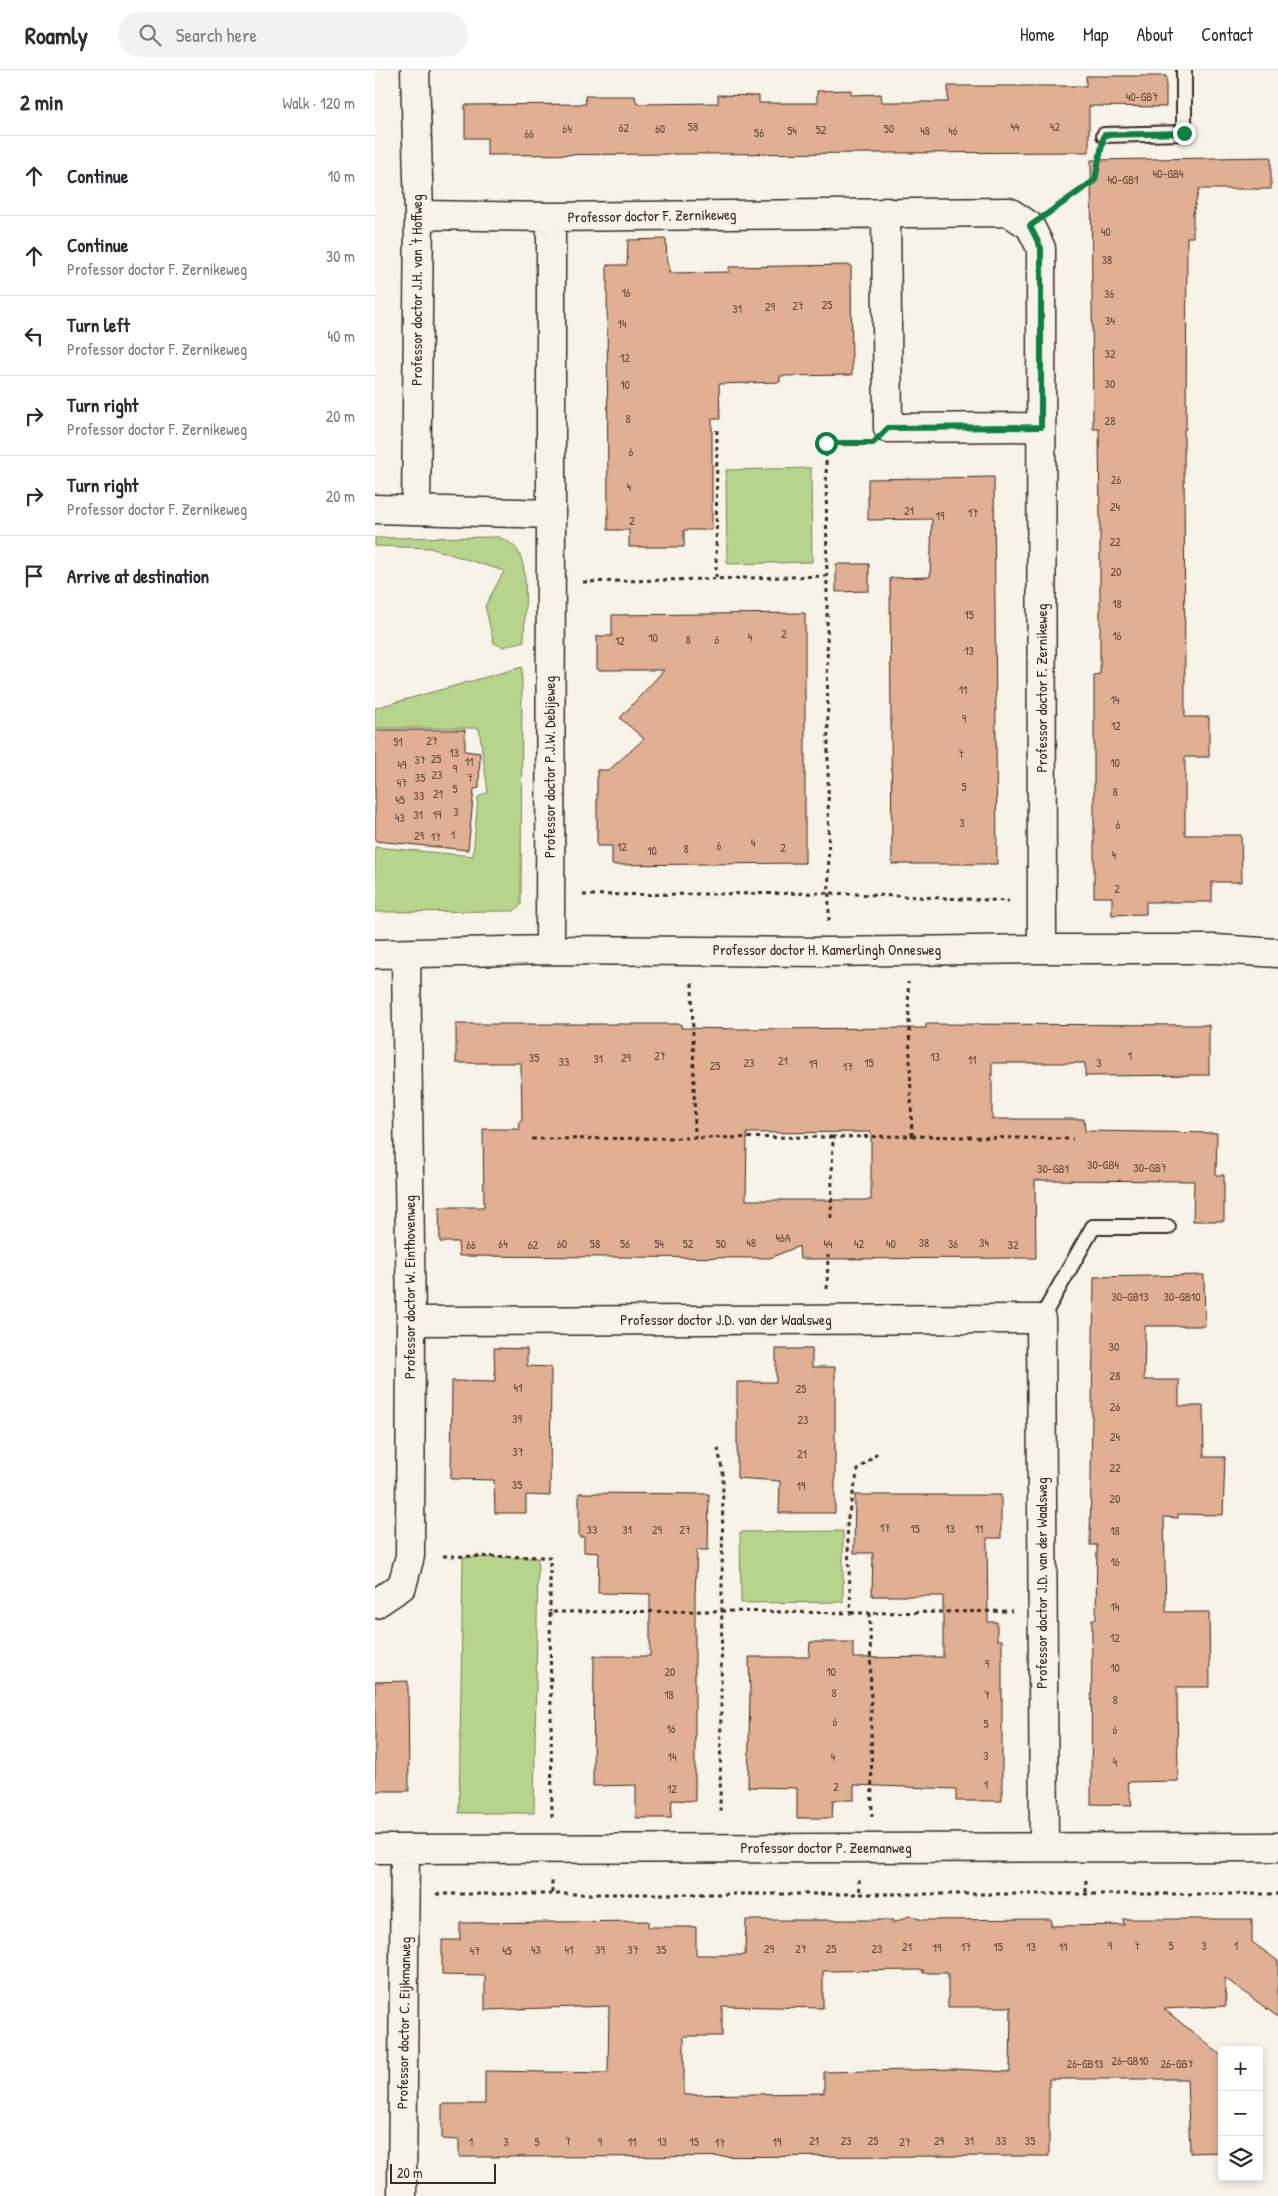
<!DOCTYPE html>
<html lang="en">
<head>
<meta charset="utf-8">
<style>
  :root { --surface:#fff; --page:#f2f2f3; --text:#2b2b33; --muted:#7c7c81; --line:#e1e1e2 }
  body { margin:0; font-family:"Patrick Hand",sans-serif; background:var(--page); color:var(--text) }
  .controls { position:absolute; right:15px; bottom:15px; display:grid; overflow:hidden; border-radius:5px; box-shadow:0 2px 8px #0003 }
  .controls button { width:45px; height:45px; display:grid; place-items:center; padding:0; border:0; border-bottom:1px solid var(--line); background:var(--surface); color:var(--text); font:25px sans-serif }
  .scale { position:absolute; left:15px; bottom:12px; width:106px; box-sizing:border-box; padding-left:5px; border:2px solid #3b2a1e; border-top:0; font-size:14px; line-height:18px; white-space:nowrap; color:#3b2a1e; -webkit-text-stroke:4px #f7f3e8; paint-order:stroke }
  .stop { position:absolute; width:15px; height:15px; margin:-11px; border:4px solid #0b8043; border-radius:50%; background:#fff }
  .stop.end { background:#0b8043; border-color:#fff; box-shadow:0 1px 5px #0008 }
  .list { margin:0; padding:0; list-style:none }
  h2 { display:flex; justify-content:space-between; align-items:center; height:65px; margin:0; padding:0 20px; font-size:21px }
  h2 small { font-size:16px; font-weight:400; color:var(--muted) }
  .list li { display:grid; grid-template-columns:32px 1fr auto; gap:15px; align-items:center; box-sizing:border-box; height:80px; padding:0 20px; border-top:1px solid var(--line) }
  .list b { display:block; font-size:19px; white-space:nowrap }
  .list p { margin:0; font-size:16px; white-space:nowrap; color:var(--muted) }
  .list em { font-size:16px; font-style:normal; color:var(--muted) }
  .icon { flex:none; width:28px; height:28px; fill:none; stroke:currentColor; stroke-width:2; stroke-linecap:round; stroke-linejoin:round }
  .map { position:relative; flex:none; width:903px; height:2126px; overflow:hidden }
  header { display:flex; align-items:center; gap:30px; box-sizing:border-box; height:70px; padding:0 25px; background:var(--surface); border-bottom:1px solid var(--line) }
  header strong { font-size:24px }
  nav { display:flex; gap:28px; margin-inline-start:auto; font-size:18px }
  .search { width:350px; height:45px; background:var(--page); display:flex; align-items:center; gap:12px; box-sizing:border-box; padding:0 18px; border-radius:28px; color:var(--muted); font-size:19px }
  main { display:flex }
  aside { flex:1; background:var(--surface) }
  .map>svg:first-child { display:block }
  .green { fill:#b7d48c; stroke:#797f55 }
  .building { fill:#e1af93; stroke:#3b2a1e; fill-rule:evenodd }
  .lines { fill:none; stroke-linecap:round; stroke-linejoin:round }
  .lane-casing { stroke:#3b2a1e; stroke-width:18 }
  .street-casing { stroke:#3b2a1e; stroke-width:31 }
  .path { stroke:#3b2a1e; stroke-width:3; stroke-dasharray:4 4; stroke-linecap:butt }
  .lane { stroke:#f7f3e8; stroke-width:14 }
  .street { stroke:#f7f3e8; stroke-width:28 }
  .route { stroke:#0b8043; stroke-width:6 }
  .labels { text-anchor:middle; stroke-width:4.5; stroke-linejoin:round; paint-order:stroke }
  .number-label { font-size:12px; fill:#644b3b }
  .street-label { font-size:15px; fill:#3b2a1e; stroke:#f7f3e8 }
</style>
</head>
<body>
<header>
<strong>Roamly</strong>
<div class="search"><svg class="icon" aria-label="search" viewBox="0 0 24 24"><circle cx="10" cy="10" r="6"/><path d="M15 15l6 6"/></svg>Search here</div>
<nav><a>Home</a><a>Map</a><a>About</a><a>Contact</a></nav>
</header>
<main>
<aside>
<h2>2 min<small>Walk · 120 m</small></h2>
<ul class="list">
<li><svg class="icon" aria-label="ahead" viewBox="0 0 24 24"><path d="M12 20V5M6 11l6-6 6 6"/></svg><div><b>Continue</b></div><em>10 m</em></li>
<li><svg class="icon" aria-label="ahead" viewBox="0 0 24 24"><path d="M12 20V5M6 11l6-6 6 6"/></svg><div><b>Continue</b><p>Professor doctor F. Zernikeweg</p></div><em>30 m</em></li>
<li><svg class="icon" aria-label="left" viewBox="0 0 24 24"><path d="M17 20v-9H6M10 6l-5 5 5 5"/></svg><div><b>Turn left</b><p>Professor doctor F. Zernikeweg</p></div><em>40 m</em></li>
<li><svg class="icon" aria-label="right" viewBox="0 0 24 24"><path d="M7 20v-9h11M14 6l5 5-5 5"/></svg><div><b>Turn right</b><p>Professor doctor F. Zernikeweg</p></div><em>20 m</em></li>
<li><svg class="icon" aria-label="right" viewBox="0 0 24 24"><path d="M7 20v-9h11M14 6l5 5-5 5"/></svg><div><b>Turn right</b><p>Professor doctor F. Zernikeweg</p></div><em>20 m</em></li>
<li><svg class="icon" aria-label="arrive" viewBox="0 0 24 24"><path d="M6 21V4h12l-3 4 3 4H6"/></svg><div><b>Arrive at destination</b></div></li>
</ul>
</aside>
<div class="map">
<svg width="903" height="2126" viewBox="0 0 903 2126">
  <rect width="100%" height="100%" fill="#f7f3e8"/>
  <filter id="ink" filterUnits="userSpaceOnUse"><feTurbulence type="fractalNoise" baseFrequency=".02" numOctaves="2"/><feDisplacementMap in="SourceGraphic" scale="10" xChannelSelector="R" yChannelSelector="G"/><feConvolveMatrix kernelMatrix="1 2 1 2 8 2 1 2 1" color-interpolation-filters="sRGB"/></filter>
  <g filter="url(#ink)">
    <path class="green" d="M436,398L437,492L352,494L351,400Z
      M124,467C131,471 139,474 143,481C155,502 149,546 149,571L128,577L119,573L110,536L129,501L55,478L0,476V468Z
      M147,597L146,835L139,841L0,842V777L98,786L103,727L113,722L104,658H0V638Z
      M468,1461V1532L366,1533L365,1462Z
      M88,1487L163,1488L159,1743H84Z"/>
    <path class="building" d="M711,6H791V37L714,36V82L112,85V68H90V35L211,34L210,26H260L262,34L343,33V25L384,26V33H442V21L476,20V25L506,24L507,32H573V16H711Z
      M896,87V119H824L818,144V167H812L811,359H809L810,647H834V687H810V765H866L867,812H837V832H771V844L737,845V827H719V605L725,604V450L724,359H718L716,90Z
      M291,169L292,194L294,195V203L354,202V197L476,195L477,305L405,306V312L344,314L345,349H337V460H309V477H254V460H233L232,195H252L253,170Z
      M619,407L622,794H517L515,508L555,507L557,449L493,450V409Z
      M461,494H494V521L461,522Z
      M430,543V793L237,795V776H222V700H234L269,669L245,648L289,600H222V566H237V545Z
      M0,660H90V681L105,683L104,718L99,719L93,780L0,771Z
      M81,954H306V958L364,959L551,958V954L834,955V1005L710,1006V993H617V1049H709L710,1061L842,1063L841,1105H849V1151H818L819,1111L660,1110L661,1188L425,1189L424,1176L395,1188L84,1186L83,1172H65L64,1137H109L108,1059H145L144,1051H147L146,993H81ZM496,1062V1130H371L372,1063Z
      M829,1205L830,1256H770L769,1310H804V1336H828L829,1387H850L848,1445L803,1444V1448L789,1447L791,1542H834L835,1617H802L803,1711L752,1712L757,1735L716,1734L717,1549H721L722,1475H715L719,1207Z
      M119,1278L152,1279V1296L176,1297L175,1426L151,1425V1443H120L119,1410L76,1409L77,1311L120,1312Z
      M401,1279H437V1297H460V1443H404L405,1411L362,1408V1312H401Z
      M204,1423L334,1424L333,1480H322L320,1524V1731L297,1730L296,1748H261V1715L218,1716L219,1586H275V1524L223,1523L224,1483L209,1482V1467H204Z
      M480,1425H626V1468H612L613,1552H622V1570H627V1731H581V1719L479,1715V1730H458L457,1748H422V1718L373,1717L375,1623L374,1587H434L435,1572H478V1588L568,1587V1526H497L498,1483H479Z
      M33,1611L34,1721H0V1612Z
      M534,1846L548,1850L676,1849V1856L749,1855L748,1849H877V1872L903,1891V1947L850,1908L851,1936L789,1939L847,1986V2004L844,2007L847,2082L815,2083L812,2009H674V2086L84,2087V2070L67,2069V2034H110V2001L233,2003L234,1936L110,1940V1906L67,1905V1870H85V1853L273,1851V1857H321V1885H370L371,1850H518V1853ZM548,1900V1903H573V1937H636L635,2002L580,1999L449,2002V2023L309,2025V1966H347V1936L448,1938V1901Z"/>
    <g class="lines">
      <g class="lane-casing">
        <path id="lane" d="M729,65L809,63V0
          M666,1249L718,1157H793"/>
      </g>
      <g class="street-casing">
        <path id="street" d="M40,0L44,145L41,440
          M511,142L513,358L666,357
          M44,145L176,147L634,142L655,156L666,178L667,879
          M0,439L176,444L175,880
          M176,444V147
          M0,884L175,880L453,882L667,879H841L903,883
          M36,1251L666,1249L669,1777
          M0,1534L27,1516L35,1486L36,1251L31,884
          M0,1779L903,1777
          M27,2126L30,1779"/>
      </g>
      <path class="path" d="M680,139L720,110L724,88
        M341,508L342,357
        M208,512L453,506
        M208,825L455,823L634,831
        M454,851L451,373H486
        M317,913L320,1068
        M537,1066L698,1069
        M157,1069L458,1067
        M456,1148L458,1067L537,1066L533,912
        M452,1219L453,1185
        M343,1378L348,1404L345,1745
        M68,1486L175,1487V1542
        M476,1543H495
        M177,1747L175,1542L347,1541L476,1543L472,1452L483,1400L502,1383
        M497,1747L495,1543L637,1541
        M484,1809L485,1824
        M711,1810V1824
        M177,1811V1824
        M61,1824H903"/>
      <use href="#lane" class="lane"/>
      <use href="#street" class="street"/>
    </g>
  </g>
  <g class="lines" filter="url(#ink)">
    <path class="route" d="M451,373H498L513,358L666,357V178L655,156L720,110L729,65L809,63"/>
  </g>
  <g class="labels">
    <g class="number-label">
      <text x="767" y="31">40-GB7</text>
      <text x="318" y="61">58</text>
      <text x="640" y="61">44</text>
      <text x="680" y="61">42</text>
      <text x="249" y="62">62</text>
      <text x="192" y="63">64</text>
      <text x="285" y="63">60</text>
      <text x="514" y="63">50</text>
      <text x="446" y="64">52</text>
      <text x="417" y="65">54</text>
      <text x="550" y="65">48</text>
      <text x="578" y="65">46</text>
      <text x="384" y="67">56</text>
      <text x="154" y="68">66</text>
      <text x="793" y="108">40-GB4</text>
      <text x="748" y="114">40-GB1</text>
      <text x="731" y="166">40</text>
      <text x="732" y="194">38</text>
      <text x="251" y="227">16</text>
      <text x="734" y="228">36</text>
      <text x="452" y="239">25</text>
      <text x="423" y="240">27</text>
      <text x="395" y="241">29</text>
      <text x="362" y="243">31</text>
      <text x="735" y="255">34</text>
      <text x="247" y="258">14</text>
      <text x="735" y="288">32</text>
      <text x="250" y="292">12</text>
      <text x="735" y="318">30</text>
      <text x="250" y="319">10</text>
      <text x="253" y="353">8</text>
      <text x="735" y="355">28</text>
      <text x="256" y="386">6</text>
      <text x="741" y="414">26</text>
      <text x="254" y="421">4</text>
      <text x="740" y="441">24</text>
      <text x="534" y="445">21</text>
      <text x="598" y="447">17</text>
      <text x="565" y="450">19</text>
      <text x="257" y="455">2</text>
      <text x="740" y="476">22</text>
      <text x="741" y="506">20</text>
      <text x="742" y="538">18</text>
      <text x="594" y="549">15</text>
      <text x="409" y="568">2</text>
      <text x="742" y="570">16</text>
      <text x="375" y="571">4</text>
      <text x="278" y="572">10</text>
      <text x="313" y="574">8</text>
      <text x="342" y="574">6</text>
      <text x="245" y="575">12</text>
      <text x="594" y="585">13</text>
      <text x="588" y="624">11</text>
      <text x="740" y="634">14</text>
      <text x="589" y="653">9</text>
      <text x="741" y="660">12</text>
      <text x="57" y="675">27</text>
      <text x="23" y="676">51</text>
      <text x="79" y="687">13</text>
      <text x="586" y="688">7</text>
      <text x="61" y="693">25</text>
      <text x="45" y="694">37</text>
      <text x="94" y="696">11</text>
      <text x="740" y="697">10</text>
      <text x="27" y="699">49</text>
      <text x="80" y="703">9</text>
      <text x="62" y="709">23</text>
      <text x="45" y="712">35</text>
      <text x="95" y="712">7</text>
      <text x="27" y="717">47</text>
      <text x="589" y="721">5</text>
      <text x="80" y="723">5</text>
      <text x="740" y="726">8</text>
      <text x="63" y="728">21</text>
      <text x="44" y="730">33</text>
      <text x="25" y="734">45</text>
      <text x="81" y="746">3</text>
      <text x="43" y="749">31</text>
      <text x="62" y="749">19</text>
      <text x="25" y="752">43</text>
      <text x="587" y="757">3</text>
      <text x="743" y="759">6</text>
      <text x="78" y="769">1</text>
      <text x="44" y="770">29</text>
      <text x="61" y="771">17</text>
      <text x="378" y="777">4</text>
      <text x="344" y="780">6</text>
      <text x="247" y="781">12</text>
      <text x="408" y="782">2</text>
      <text x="311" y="783">8</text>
      <text x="277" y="785">10</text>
      <text x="739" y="789">4</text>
      <text x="742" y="823">2</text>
      <text x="285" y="990">27</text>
      <text x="755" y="990">1</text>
      <text x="560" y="991">13</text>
      <text x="159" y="992">35</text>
      <text x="251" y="992">29</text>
      <text x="223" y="993">31</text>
      <text x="597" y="994">11</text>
      <text x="408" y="995">21</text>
      <text x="189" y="996">33</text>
      <text x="374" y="997">23</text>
      <text x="494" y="997">15</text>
      <text x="724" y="997">3</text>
      <text x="438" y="998">19</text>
      <text x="340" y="1000">25</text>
      <text x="473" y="1001">17</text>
      <text x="728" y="1099">30-GB4</text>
      <text x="775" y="1102">30-GB7</text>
      <text x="678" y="1103">30-GB1</text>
      <text x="408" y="1172">46A</text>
      <text x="376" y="1177">48</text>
      <text x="549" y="1177">38</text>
      <text x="609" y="1177">34</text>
      <text x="128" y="1178">64</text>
      <text x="187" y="1178">60</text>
      <text x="220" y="1178">58</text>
      <text x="250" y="1178">56</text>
      <text x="284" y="1178">54</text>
      <text x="313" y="1178">52</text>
      <text x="346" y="1178">50</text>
      <text x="453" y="1178">44</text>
      <text x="484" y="1178">42</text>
      <text x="516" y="1178">40</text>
      <text x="578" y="1178">36</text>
      <text x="96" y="1179">66</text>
      <text x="158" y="1179">62</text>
      <text x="638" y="1179">32</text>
      <text x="755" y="1231">30-GB13</text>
      <text x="807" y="1231">30-GB10</text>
      <text x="739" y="1281">30</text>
      <text x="740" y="1310">28</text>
      <text x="143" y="1322">41</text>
      <text x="426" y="1323">25</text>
      <text x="740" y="1341">26</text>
      <text x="142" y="1353">39</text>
      <text x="428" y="1354">23</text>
      <text x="740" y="1371">24</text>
      <text x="143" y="1386">37</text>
      <text x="427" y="1388">21</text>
      <text x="740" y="1402">22</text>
      <text x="142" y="1419">35</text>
      <text x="426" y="1420">19</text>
      <text x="740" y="1433">20</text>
      <text x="510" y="1462">17</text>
      <text x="540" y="1463">15</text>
      <text x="575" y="1463">13</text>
      <text x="604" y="1463">11</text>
      <text x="217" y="1464">33</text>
      <text x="252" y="1464">31</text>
      <text x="282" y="1464">29</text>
      <text x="310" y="1464">27</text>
      <text x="740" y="1465">18</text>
      <text x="740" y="1496">16</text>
      <text x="740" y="1541">14</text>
      <text x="740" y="1572">12</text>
      <text x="612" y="1598">9</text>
      <text x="740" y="1602">10</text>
      <text x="295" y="1606">20</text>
      <text x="456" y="1606">10</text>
      <text x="459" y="1627">8</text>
      <text x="294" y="1629">18</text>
      <text x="612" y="1629">7</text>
      <text x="740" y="1634">8</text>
      <text x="460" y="1656">6</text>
      <text x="611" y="1658">5</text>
      <text x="296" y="1663">16</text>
      <text x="740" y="1664">6</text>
      <text x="611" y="1690">3</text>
      <text x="297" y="1691">14</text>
      <text x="458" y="1691">4</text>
      <text x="740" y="1696">4</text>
      <text x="611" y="1719">1</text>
      <text x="461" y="1721">2</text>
      <text x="297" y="1723">12</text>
      <text x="735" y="1880">9</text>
      <text x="762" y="1880">7</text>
      <text x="796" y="1880">5</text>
      <text x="829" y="1880">3</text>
      <text x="861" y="1880">1</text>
      <text x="532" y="1881">21</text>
      <text x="591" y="1881">17</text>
      <text x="623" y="1881">15</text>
      <text x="656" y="1881">13</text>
      <text x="688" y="1881">11</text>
      <text x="562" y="1882">19</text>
      <text x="394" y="1883">29</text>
      <text x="426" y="1883">27</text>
      <text x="456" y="1883">25</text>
      <text x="502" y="1883">23</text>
      <text x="161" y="1884">43</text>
      <text x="194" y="1884">41</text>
      <text x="225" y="1884">39</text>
      <text x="258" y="1884">37</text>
      <text x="286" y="1884">35</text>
      <text x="100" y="1885">47</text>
      <text x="132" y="1885">45</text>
      <text x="755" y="1995">26-GB10</text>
      <text x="710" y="1998">26-GB13</text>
      <text x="802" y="1998">26-GB7</text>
      <text x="193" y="2075">7</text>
      <text x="439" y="2075">21</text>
      <text x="471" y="2075">23</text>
      <text x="498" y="2075">25</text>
      <text x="564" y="2075">29</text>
      <text x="594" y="2075">31</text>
      <text x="626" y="2075">33</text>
      <text x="655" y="2075">35</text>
      <text x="96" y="2076">1</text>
      <text x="131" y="2076">3</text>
      <text x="162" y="2076">5</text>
      <text x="225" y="2076">9</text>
      <text x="257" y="2076">11</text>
      <text x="287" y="2076">13</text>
      <text x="319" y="2076">15</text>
      <text x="402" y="2076">19</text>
      <text x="530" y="2076">27</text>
      <text x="345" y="2077">17</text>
    </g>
    <g class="street-label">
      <text transform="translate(277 146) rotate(-1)" y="5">Professor doctor F. Zernikeweg</text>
      <text transform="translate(42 220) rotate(-90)" y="5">Professor doctor J.H. van 't Hoffweg</text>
      <text transform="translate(667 618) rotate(-90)" y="5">Professor doctor F. Zernikeweg</text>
      <text transform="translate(175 697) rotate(-90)" y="5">Professor doctor P.J.W. Debijeweg</text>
      <text x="452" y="885">Professor doctor H. Kamerlingh Onnesweg</text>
      <text transform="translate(35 1217) rotate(-90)" y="5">Professor doctor W. Einthovenweg</text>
      <text x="351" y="1255">Professor doctor J.D. van der Waalsweg</text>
      <text transform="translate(667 1513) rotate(-90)" y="5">Professor doctor J.D. van der Waalsweg</text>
      <text x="451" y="1783">Professor doctor P. Zeemanweg</text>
      <text transform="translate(29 1953) rotate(-89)" y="5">Professor doctor C. Eijkmanweg</text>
    </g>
  </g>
</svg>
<div class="controls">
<button>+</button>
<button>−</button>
<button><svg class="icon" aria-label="layers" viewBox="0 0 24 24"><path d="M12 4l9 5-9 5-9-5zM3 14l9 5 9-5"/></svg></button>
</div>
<div class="scale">20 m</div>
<div class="stop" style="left:451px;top:373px"></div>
<div class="stop end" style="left:809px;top:63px"></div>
</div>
</main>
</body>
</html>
